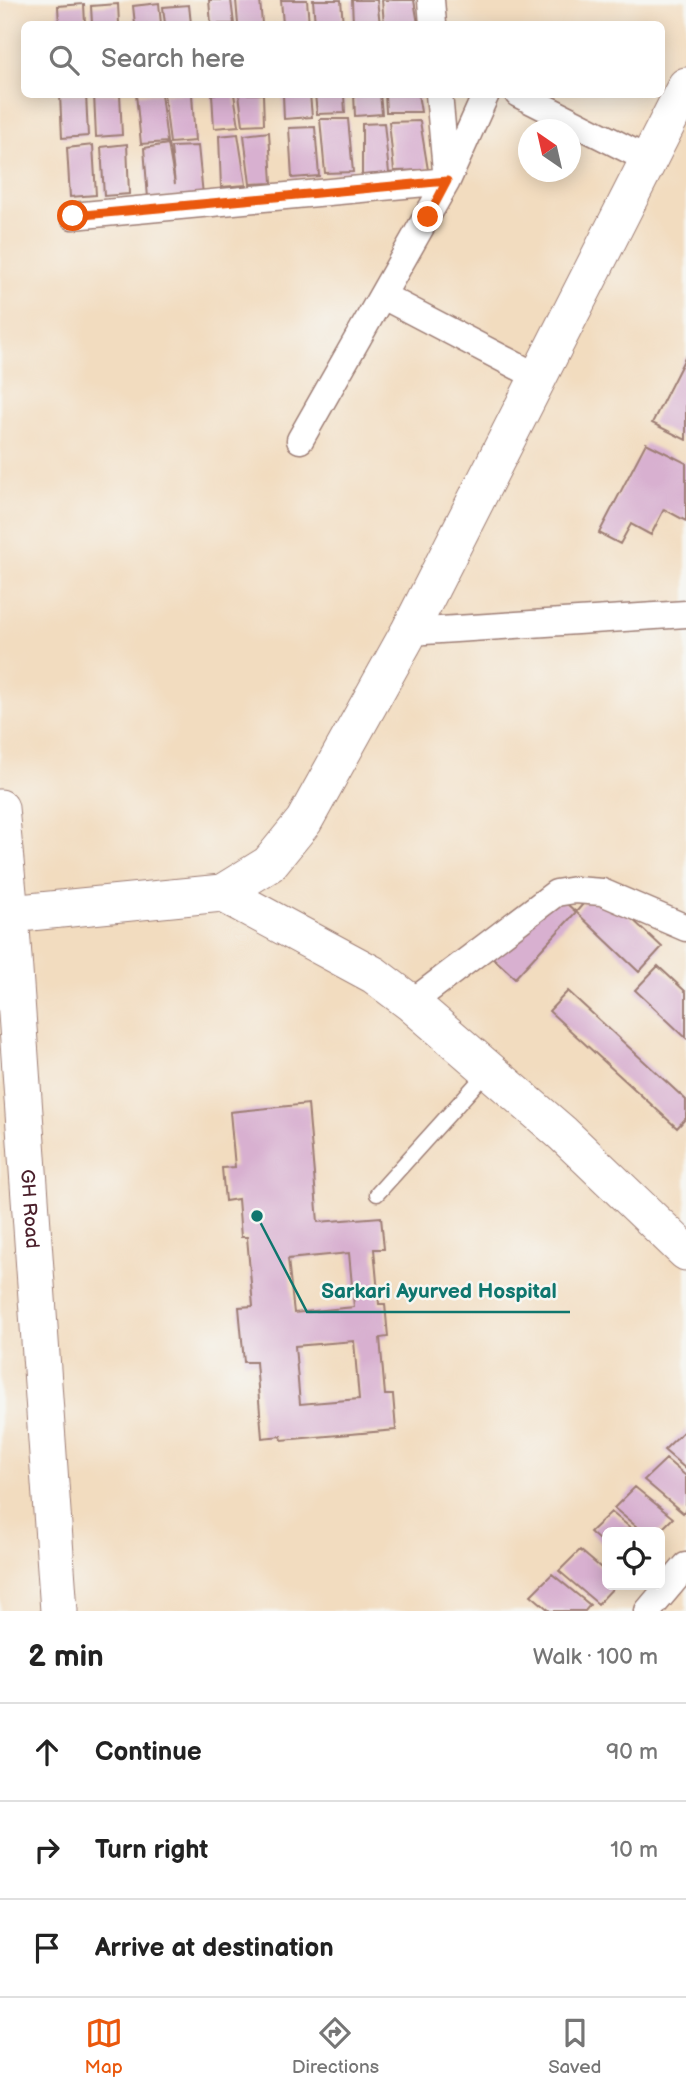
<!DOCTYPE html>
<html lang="en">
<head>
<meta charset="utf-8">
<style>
  :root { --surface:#fff; --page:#f2f2f2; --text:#222; --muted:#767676; --line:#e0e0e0; --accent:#ea580c }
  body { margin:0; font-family:"Balsamiq Sans",sans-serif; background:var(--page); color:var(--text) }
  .controls { position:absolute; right:21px; bottom:21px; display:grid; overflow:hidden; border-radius:10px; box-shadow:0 4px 18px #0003 }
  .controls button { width:63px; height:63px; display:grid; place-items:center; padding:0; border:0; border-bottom:2px solid var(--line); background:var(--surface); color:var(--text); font:35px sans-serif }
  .compass { position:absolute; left:518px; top:119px; width:63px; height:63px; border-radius:50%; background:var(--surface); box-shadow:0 4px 18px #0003; rotate:326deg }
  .stop { position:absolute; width:21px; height:21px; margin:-16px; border:5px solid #ea580c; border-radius:50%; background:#fff }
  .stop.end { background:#ea580c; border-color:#fff; box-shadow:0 2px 7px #0008 }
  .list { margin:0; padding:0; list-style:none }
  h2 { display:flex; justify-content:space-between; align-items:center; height:91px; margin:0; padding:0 28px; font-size:30px }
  h2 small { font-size:23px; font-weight:400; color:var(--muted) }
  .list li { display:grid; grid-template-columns:46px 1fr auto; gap:21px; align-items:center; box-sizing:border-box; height:98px; padding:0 28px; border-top:2px solid var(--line) }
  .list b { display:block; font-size:26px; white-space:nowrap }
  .list em { font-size:23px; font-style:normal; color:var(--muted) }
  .icon { flex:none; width:38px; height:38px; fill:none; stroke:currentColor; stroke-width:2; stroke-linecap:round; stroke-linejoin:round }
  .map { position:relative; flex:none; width:686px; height:1611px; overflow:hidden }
  .search { position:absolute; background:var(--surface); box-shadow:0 4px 18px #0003; left:21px; right:21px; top:21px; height:77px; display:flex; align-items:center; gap:18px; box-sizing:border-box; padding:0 24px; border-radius:10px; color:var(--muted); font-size:26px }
  .sheet { height:385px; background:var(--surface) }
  nav { display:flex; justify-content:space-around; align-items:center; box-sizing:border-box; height:98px; border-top:2px solid var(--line); background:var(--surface); font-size:19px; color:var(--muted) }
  nav a { display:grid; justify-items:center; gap:4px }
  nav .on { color:var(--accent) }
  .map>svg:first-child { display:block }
  .building { fill:#d8b0d0; fill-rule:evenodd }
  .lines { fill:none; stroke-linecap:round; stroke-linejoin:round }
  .lane-casing { stroke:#9e7e75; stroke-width:17 }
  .street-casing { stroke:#9e7e75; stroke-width:29 }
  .secondary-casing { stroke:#9e7e75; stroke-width:39 }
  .lane { stroke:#fff; stroke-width:14 }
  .street { stroke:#fff; stroke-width:26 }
  .secondary { stroke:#fff; stroke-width:37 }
  .route { stroke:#ea580c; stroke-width:9 }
  .labels { text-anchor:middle; stroke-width:5; stroke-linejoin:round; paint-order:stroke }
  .street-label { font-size:19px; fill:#4a1f2b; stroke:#f6f6f2 }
  .leader { fill:none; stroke:#0f766e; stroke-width:2.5 }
  .callout-dot { fill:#0f766e; stroke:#f6f6f2; stroke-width:2.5 }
  .callout-label { font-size:21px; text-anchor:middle; font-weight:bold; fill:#0f766e; stroke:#f6f6f2; stroke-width:5; stroke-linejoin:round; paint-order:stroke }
</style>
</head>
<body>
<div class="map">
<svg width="686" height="1611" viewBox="0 0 686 1611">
  <rect width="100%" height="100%" fill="#f6f6f2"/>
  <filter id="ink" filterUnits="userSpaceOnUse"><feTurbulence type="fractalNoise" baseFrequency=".0143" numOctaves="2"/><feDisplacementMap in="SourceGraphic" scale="14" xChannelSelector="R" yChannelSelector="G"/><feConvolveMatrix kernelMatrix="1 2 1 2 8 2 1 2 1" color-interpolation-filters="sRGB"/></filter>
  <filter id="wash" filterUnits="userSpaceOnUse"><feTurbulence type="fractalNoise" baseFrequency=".00686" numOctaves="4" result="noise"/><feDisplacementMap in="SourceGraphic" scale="28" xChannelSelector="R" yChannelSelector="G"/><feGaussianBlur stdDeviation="1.57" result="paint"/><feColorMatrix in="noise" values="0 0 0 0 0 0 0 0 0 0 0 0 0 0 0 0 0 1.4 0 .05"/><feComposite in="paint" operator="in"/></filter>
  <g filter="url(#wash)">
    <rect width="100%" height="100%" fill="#f2dcbf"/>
    <g id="blocks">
      <path class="building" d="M209,0H231L234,24H211Z
        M236,0H260L262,24H238Z
        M281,0H307L309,24H283Z
        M313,0H341L343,24H315Z
        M352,0H377L380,24H353Z
        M382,0H414L418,24H384Z
        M159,3L161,24H135L133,6Z
        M84,4L85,24H59L58,6Z
        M118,4L119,24H92L91,6Z
        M189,5L191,24H165L163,7Z
        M60,94H86L88,136L62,138Z
        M94,94H120L122,135L96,137Z
        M136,94H161L167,142L141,144Z
        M164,94H192L195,141L170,143Z
        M212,94H234L239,126L214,128Z
        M239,94H263L264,124L243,125Z
        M283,94H310L312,117L284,119Z
        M315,94H344L345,113L317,114Z
        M354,94H380L382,114L355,116Z
        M385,94H418L421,112H386Z
        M320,119H348L353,172L325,173Z
        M420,121L428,170L394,171L389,122Z
        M384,123L389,173L362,175V124Z
        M315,127L319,176L292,178L289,128Z
        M269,132L272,183L250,184L244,135Z
        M238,134L246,185L221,187L219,136Z
        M127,144L129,194L104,196L101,147Z
        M168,144L175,184L171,147L198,146L203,195L148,198L144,148Z
        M93,145L96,195L70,197L67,148Z
        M686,356V440L652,423Z
        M646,443L686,463V521L664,509L651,535L631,524L620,544L599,533Z
        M598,887L662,947L639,972L576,912L515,978L491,956L551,890L576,912Z
        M658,966L686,992V1038L635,990Z
        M568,991L686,1100V1118L677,1128L549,1011Z
        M308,1104L318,1222L381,1217L384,1249H374L379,1304H385L388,1337L380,1338L385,1395H393L396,1430L282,1440L281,1436L262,1438L256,1362H244L239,1307L253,1306L247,1237H241L238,1199L225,1201L222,1168L235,1167L230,1112ZM349,1253L354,1307L294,1313L288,1259ZM354,1341L359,1399L300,1404L295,1346Z
        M686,1429V1469L664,1450Z
        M666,1459L686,1476V1509L683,1513L644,1480Z
        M635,1487L673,1518L659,1532H643L614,1508Z
        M611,1512L636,1532H607V1547L590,1532Z
        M580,1550L607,1573V1585H616L598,1604L559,1571Z
        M552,1574L590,1605L585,1611H550L531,1595Z"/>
    </g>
  </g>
  <g filter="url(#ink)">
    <use href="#blocks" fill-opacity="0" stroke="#9e7e75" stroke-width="2"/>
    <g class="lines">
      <g class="lane-casing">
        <path id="lane" d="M377,1194L488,1071"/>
      </g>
      <g class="street-casing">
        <path id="street" d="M431,0L433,24
          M518,94L649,160
          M73,216L447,181L486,94
          M383,296L538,377
          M300,440L447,181L439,94
          M409,632L686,614
          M411,1003L556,893L575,890L602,892L686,928
          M648,1611L686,1566"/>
      </g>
      <g class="secondary-casing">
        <g id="secondary">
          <path id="s1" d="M0,808L10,914L59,1611"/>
          <path d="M222,893L374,975L411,1003L562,1133L686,1252"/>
          <path d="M0,913L10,914L222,893L269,864L304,821L409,632L686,86"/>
        </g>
      </g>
      <use href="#lane" class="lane"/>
      <use href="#street" class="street"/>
      <use href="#secondary" class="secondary"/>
    </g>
  </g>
  <g class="lines" filter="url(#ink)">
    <path class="route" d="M73,216L447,181L428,217"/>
  </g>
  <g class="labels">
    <g class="street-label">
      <text dy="7" stroke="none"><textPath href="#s1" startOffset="402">GH Road</textPath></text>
    </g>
  </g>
  <path class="leader" d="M257 1216L307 1312H570"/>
  <circle class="callout-dot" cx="257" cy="1216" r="7"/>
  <g class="callout-label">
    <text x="439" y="1298">Sarkari Ayurved Hospital</text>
  </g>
</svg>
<div class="controls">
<button><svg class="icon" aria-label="locate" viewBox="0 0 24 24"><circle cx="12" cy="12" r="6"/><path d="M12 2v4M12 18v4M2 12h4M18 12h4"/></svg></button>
</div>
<svg class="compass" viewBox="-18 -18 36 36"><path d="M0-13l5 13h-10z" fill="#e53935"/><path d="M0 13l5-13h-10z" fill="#767676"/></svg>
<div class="stop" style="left:73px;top:216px"></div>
<div class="stop end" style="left:428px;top:217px"></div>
<div class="search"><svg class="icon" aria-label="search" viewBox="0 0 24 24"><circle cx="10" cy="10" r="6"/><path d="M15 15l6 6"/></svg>Search here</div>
</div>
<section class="sheet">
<h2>2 min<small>Walk · 100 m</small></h2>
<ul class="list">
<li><svg class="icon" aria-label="ahead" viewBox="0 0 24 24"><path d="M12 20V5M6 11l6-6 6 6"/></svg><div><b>Continue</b></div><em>90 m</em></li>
<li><svg class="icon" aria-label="right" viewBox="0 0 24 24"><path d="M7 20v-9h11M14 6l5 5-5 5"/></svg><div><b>Turn right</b></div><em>10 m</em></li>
<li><svg class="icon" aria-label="arrive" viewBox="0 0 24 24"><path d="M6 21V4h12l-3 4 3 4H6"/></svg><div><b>Arrive at destination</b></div></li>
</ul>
</section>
<nav>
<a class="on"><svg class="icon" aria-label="map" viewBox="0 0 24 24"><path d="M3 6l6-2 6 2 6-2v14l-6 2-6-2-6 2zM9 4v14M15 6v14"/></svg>Map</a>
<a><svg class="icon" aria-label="directions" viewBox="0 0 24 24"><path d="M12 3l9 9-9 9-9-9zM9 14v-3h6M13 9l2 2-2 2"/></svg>Directions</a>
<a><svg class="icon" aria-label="saved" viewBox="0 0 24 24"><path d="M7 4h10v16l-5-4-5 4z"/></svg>Saved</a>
</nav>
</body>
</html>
